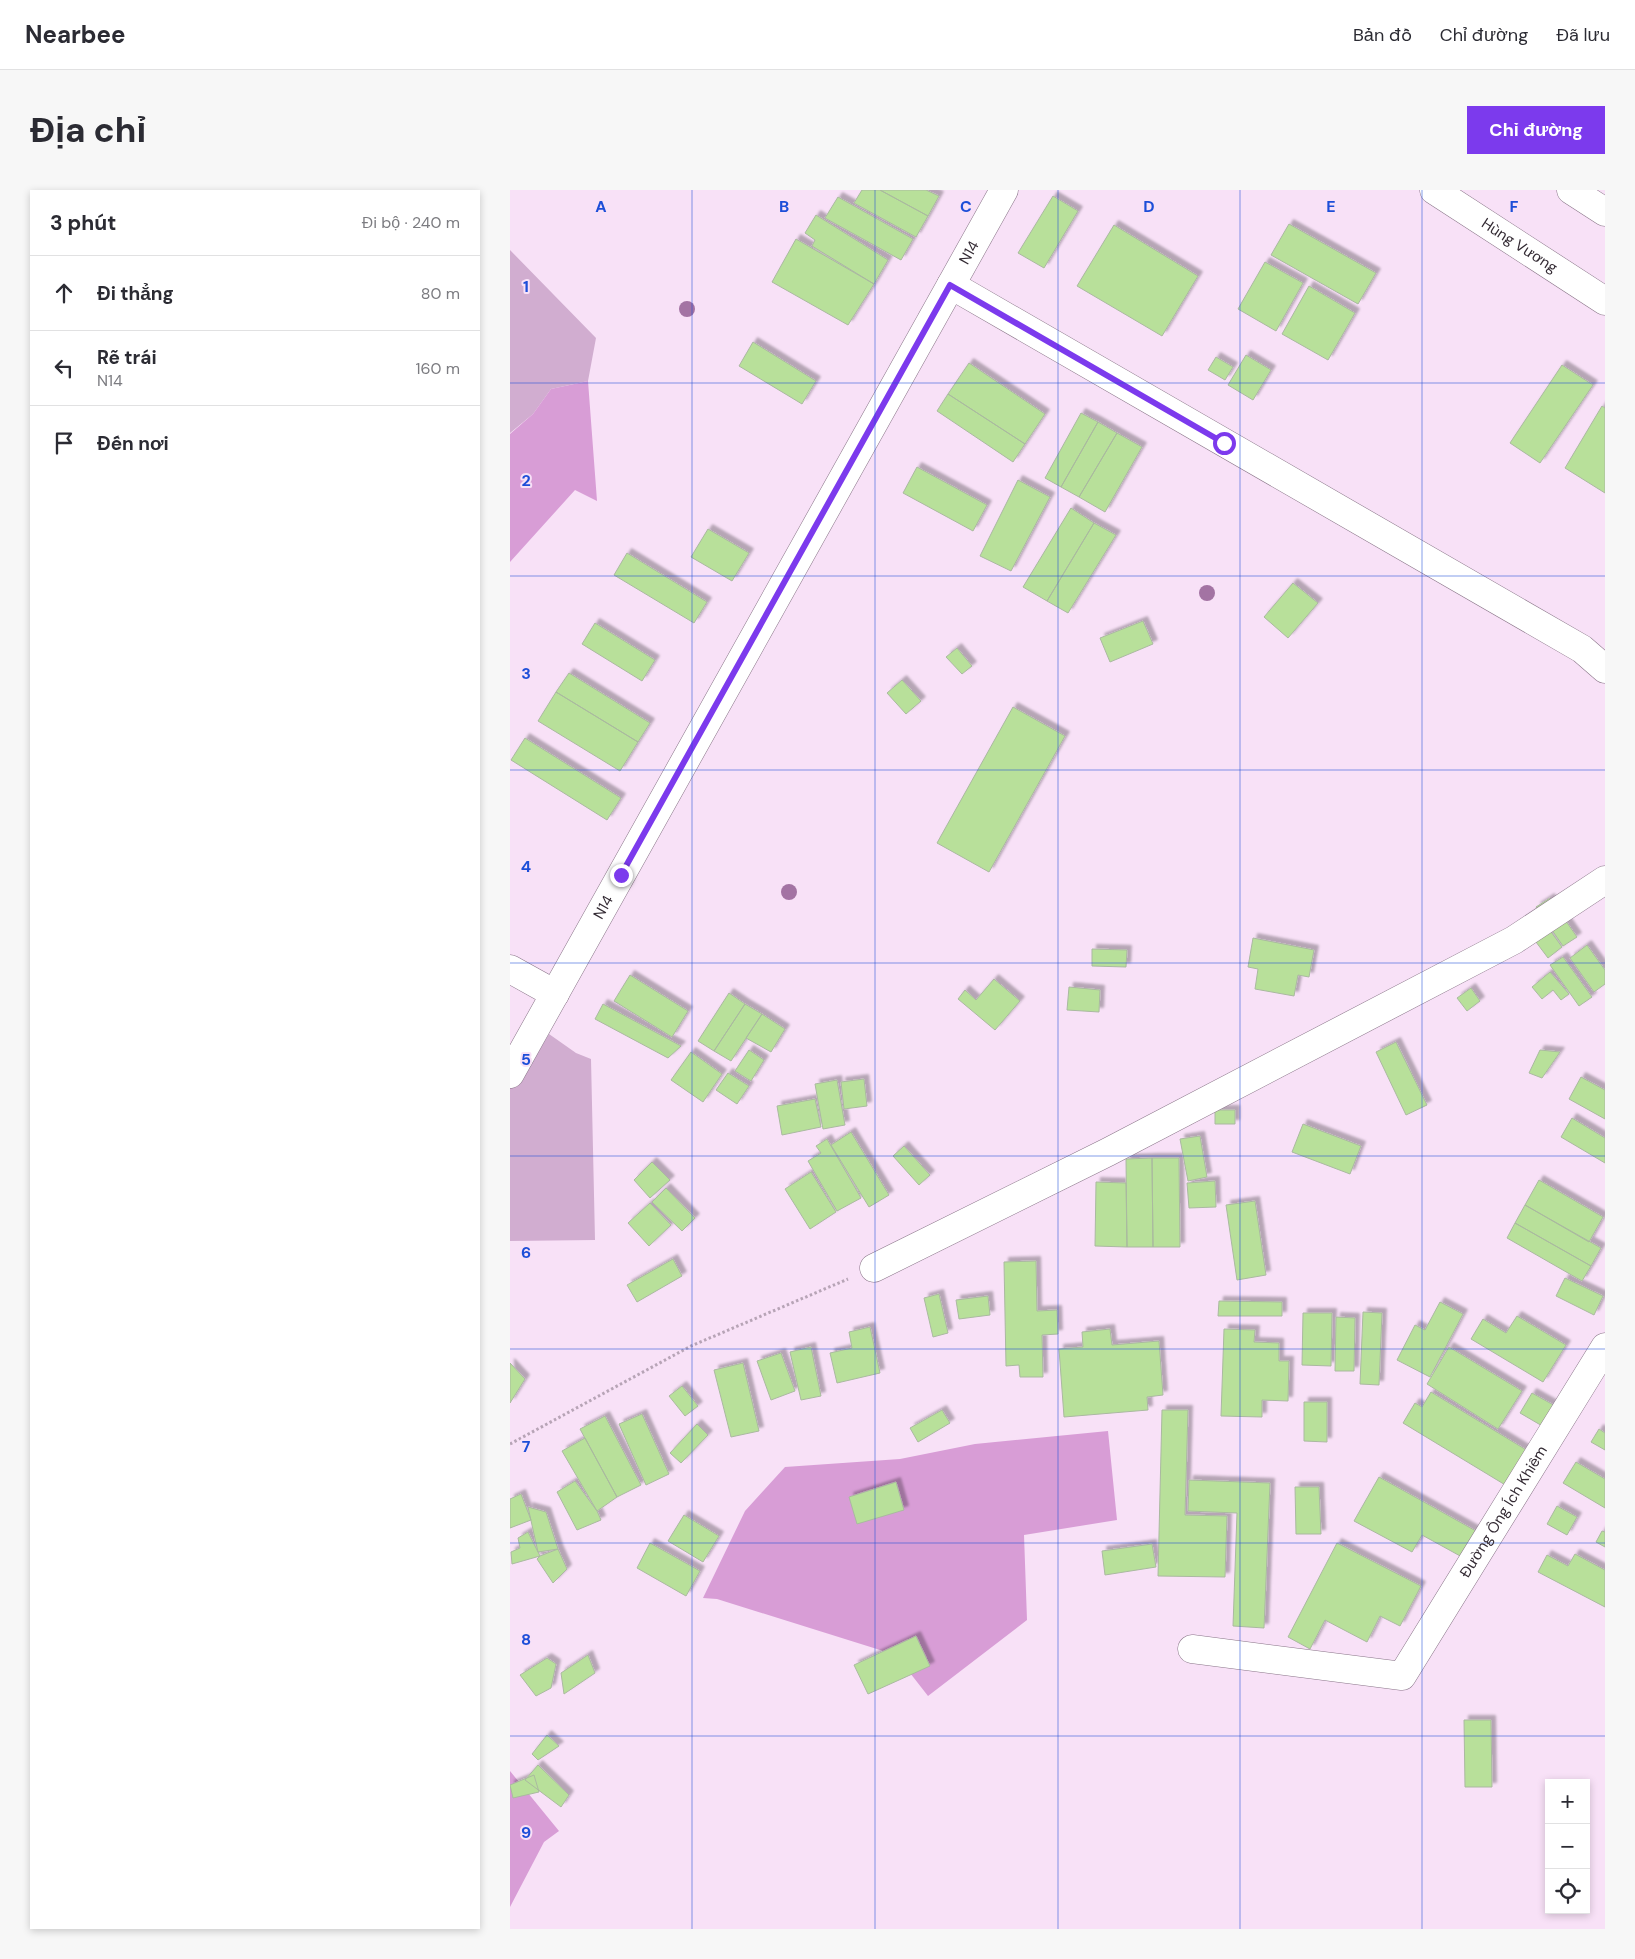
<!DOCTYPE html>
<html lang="vi">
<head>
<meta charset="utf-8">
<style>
  :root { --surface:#fff; --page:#f7f7f7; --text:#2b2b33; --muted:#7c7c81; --line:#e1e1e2; --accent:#7c3aed }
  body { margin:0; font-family:"DM Sans",sans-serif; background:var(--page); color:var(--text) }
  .controls { position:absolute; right:15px; bottom:15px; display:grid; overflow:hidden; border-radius:0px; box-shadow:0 2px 8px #0003 }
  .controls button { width:45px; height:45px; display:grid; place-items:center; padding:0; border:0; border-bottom:1px solid var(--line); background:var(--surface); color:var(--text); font:25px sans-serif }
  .stop { position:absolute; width:15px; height:15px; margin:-11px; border:4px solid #7c3aed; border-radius:50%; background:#fff }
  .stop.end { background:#7c3aed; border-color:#fff; box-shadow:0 1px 5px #0008 }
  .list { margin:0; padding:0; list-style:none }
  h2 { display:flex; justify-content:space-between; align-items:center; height:65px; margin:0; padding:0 20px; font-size:21px }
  h2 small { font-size:16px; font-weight:400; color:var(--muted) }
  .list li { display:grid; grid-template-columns:32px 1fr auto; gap:15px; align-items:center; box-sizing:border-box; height:75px; padding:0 20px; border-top:1px solid var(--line) }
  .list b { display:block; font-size:19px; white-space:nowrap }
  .list p { margin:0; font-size:16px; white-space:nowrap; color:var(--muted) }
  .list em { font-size:16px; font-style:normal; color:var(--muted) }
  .icon { flex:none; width:28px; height:28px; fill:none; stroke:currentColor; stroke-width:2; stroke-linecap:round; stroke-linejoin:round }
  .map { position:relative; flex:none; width:1095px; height:1739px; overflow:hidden; border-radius:0px }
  header { display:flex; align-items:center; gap:30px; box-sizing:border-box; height:70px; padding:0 25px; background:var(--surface); border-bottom:1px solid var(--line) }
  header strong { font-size:24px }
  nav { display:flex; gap:28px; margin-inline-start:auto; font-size:18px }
  .intro { display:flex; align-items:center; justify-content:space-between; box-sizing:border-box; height:120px; padding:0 30px }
  h1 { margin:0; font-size:35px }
  .button { padding:12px 22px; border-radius:0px; background:var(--accent); color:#fff; font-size:18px; font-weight:700 }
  main { display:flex; gap:30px; padding:0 30px }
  aside { flex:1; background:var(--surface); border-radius:0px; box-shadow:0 2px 8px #0003 }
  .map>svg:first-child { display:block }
  .green { fill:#d1add0 }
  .forest { fill:#d89dd6 }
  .building { fill:#b8e09a; stroke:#aab9a0; filter:url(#shadow) }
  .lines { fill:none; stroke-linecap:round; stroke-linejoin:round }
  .minor-casing { stroke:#897588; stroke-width:29 }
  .major-casing { stroke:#897588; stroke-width:29 }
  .path { stroke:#b7a4b6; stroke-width:3; stroke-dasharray:2.5 2.5; stroke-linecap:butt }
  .minor { stroke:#fff; stroke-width:28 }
  .major { stroke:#fff; stroke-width:28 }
  .tree { fill:#a373a3 }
  .route { stroke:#7c3aed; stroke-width:6 }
  .grid { fill:none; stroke:#1d4ed8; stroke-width:1; stroke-opacity:0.55 }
  .labels { text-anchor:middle; stroke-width:4; stroke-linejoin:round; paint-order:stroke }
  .street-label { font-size:15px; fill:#332a33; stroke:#f8e1f7 }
  .grid-label { font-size:16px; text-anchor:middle; font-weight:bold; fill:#1d4ed8; stroke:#f8e1f7; stroke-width:4; stroke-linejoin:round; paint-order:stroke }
</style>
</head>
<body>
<header>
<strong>Nearbee</strong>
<nav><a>Bản đồ</a><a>Chỉ đường</a><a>Đã lưu</a></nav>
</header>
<div class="intro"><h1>Địa chỉ</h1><a class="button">Chỉ đường</a></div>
<main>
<aside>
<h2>3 phút<small>Đi bộ · 240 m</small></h2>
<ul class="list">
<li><svg class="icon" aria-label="ahead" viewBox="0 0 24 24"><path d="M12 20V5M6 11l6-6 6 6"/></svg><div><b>Đi thẳng</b></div><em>80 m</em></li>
<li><svg class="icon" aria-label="left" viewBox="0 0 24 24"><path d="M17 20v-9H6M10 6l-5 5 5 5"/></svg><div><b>Rẽ trái</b><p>N14</p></div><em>160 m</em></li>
<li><svg class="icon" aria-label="arrive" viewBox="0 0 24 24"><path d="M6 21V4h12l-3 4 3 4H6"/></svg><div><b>Đến nơi</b></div></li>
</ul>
</aside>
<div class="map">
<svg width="1095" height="1739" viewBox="0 0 1095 1739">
  <defs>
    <filter id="shadow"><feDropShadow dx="4.5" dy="-4.5" stdDeviation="1" flood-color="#0004"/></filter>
  </defs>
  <rect width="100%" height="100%" fill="#f8e1f7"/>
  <path class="green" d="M0,60L86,148L78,191L41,199L23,224L0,243Z
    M39,844L66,863L81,869L85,1050L0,1051V892L12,890Z"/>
  <path class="forest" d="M78,191L87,311L65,300L0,372V244L23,224L41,199Z
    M598,1241L607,1330L514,1345L517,1430L418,1506L386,1465L207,1409L193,1408L235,1321L275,1277L390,1269L465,1254Z
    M0,1581L49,1641L34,1652L0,1717Z"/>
  <path class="building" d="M352,0H370L418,26L406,47L344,13Z
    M370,0H416L429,6L418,26Z
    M543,6L568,21L534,78L508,63Z
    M328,7L403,49L391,70L315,28Z
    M306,25L378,70L364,94L302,56L305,50L295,43Z
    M779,34L866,83L848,114L761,65Z
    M604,35L688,86L652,146L567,96Z
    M286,49L364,94L338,135L262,92Z
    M755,72L793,93L766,141L728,119Z
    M799,96L845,123L818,170L772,144Z
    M243,152L306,191L292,214L229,176Z
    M736,165L761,180L743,210L718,195Z
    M706,167L723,177L715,190L698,180Z
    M459,173L535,224L515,254L438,204Z
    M1052,175L1083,195L1030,273L1000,253Z
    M438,204L515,254L503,272L427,221Z
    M1092,216L1095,218V303L1055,278Z
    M571,223L588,232L551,297L535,288Z
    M588,232L607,243L569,307L551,297Z
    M607,243L632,257L595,322L569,307Z
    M407,277L477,315L463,341L393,303Z
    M508,290L540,307L501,381L470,366Z
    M561,318L584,333L537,411L513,397Z
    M584,333L606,345L558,423L537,411Z
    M198,339L239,363L222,391L181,367Z
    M117,363L197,412L184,433L104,385Z
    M783,393L808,413L778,448L754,427Z
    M633,431L643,454L600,472L590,448Z
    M85,433L145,470L132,491L72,454Z
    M447,458L462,476L452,484L436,467Z
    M59,483L140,533L128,552L46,502Z
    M392,490L411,511L396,524L377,503Z
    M46,502L128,552L110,581L28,531Z
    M503,517L555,546L479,682L427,653Z
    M15,548L111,608L97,630L1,570Z
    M1040,708L1067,747L1053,756L1026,717Z
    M1026,721L1052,757L1038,768L1011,732Z
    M743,748L804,760L799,787L788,785L784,806L745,799L748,779L738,777Z
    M1077,755L1095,780V794L1084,802L1060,768Z
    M582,759L617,760L616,777L582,776Z
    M1053,767L1082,807L1069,816L1040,775Z
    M1040,782L1059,804L1051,810L1043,800L1032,809L1022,797Z
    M120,785L178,821L162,847L104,811Z
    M484,789L510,811L485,840L448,809L455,800L466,810Z
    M559,797L590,800L589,822L557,820Z
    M961,798L970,811L957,821L947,808Z
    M219,803L235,814L204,861L188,851Z
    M93,814L171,856L158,868L85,829Z
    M235,814L252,824L221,871L204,861Z
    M252,824L275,839L261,862L236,848Z
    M886,852L917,915L896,925L866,862Z
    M239,860L254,870L241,891L225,881Z
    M1030,860L1050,862L1032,888L1019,883Z
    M181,862L212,884L193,912L161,890Z
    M218,883L239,896L227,914L206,900Z
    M1071,887L1095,900V929L1059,909Z
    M354,889L357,916L334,919L331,892Z
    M327,890L335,935L313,939L305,894Z
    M305,909L311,937L272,945L267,916Z
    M705,920H725V934H705Z
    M1062,928L1095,948V973L1051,947Z
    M793,934L851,956L840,984L782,962Z
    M341,942L379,1005L359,1017L321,955Z
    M690,946L697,987L678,991L670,949Z
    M317,949L351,1008L327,1021L298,971L311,963L306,956Z
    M394,956L420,985L409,995L383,966Z
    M642,968H669L670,1057H643Z
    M642,968L643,1057H617L616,969Z
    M142,972L160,990L140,1008L124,990Z
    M301,982L326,1022L300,1039L275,999Z
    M1029,990L1093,1027L1079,1052L1015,1015Z
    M705,991L706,1017L679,1018L677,993Z
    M586,992L616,993L617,1057L585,1056Z
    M156,998L185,1028L172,1041L142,1012Z
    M745,1011L756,1085L727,1090L716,1015Z
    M140,1013L161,1035L139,1056L118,1033Z
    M1015,1015L1091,1058L1081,1076L1005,1033Z
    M1005,1033L1081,1076L1072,1091L997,1048Z
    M163,1069L172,1086L127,1112L117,1095Z
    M526,1071L527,1121L547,1120L548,1144L532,1145L533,1187H510L509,1175L496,1176L494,1072Z
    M1055,1088L1093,1106L1084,1125L1046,1106Z
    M429,1104L438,1143L423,1147L414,1108Z
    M478,1106L480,1125L449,1129L446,1110Z
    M709,1111L772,1112V1126H708Z
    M930,1112L953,1124L920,1187L887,1170L905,1135L915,1140Z
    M853,1122L872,1123L869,1195L850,1194Z
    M793,1123H822L821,1176L792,1175Z
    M1007,1126L1056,1155L1033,1192L961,1149L973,1129L996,1143Z
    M826,1127L845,1128L844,1181H825Z
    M360,1137L370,1183L327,1193L320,1163L342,1158L339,1142Z
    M600,1139L602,1155L649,1151L653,1205L637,1207L638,1220L554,1227L549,1159L573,1157L572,1142Z
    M714,1139L745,1140L744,1152L769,1153V1171H779L778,1211L752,1210V1227L711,1226Z
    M301,1157L311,1206L291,1210L280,1162Z
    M939,1157L1012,1201L988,1239L917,1194Z
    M271,1163L285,1201L261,1210L247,1171Z
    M0,1173L15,1189L0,1213Z
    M233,1173L249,1241L221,1247L204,1180Z
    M172,1196L188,1216L175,1226L159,1206Z
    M921,1202L1018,1261L997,1296L893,1233L905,1213L912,1217Z
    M1022,1203L1047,1217L1034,1237L1010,1223Z
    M794,1212H817V1252L794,1251Z
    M432,1220L440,1233L408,1252L400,1238Z
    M652,1220H678L675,1325L717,1326L715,1387L648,1386Z
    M132,1224L159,1284L136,1295L109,1234Z
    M95,1226L131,1295L107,1307L70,1239Z
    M187,1234L198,1245L171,1273L160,1263Z
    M1089,1239L1095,1243V1260L1081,1252Z
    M75,1248L107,1307L87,1321L52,1261Z
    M1066,1272L1095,1289V1318L1053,1293Z
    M869,1287L966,1341L952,1367L912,1345L902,1362L844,1331Z
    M679,1290L760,1293L754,1438L723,1436L727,1323L678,1321Z
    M65,1291L87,1321L91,1330L67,1340L47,1302Z
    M386,1292L394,1320L347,1334L339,1307Z
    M785,1297H809L811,1344H786Z
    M11,1304L21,1330L0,1338V1309Z
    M1047,1316L1067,1327L1057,1345L1037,1334Z
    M18,1317L36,1322L48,1359L28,1362Z
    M174,1325L209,1346L193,1372L158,1351Z
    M1092,1341L1095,1342V1357L1086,1352Z
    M18,1342L30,1366L2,1374L1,1362L10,1358L8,1348Z
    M140,1353L190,1381L176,1406L127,1378Z
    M827,1353L911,1396L890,1436L870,1426L857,1452L815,1430L800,1459L778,1447Z
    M642,1354L646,1377L595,1385L592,1361Z
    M48,1359L57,1379L43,1393L27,1369L30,1366Z
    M1065,1364L1095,1380V1417L1028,1382L1037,1365L1058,1376Z
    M406,1446L420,1476L358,1504L344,1475Z
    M78,1465L85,1483L54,1504L51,1483Z
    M37,1468L46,1474L41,1498L26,1506L10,1485Z
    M954,1530H981L982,1597H955Z
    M37,1545L49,1556L28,1570L22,1564Z
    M28,1575L59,1605L51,1617L15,1590Z
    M24,1585L29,1602L3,1608L0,1595Z"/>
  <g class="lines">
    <g class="minor-casing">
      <g id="minor">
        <path d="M441,95L1072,459L1095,479"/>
        <path d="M0,779L45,804"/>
        <path id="s1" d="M0,884L494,0"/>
        <path d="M364,1078L598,962L1004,750L1095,690"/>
        <path id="s2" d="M682,1459L892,1486L1095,1157"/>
      </g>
    </g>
    <g class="major-casing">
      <g id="major">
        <path id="s3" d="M924,0L1095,111"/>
        <path d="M1061,0L1095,22"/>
      </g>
    </g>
    <path class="path" d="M0,1254L181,1156L338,1089"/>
    <use href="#minor" class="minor"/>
    <use href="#major" class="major"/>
  </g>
  <g class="tree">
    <circle cx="177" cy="119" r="8"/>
    <circle cx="697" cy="403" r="8"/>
    <circle cx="279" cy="702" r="8"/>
  </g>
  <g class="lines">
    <path class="route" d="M111,685L440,95L714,253"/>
  </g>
  <path class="grid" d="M182,0V1739M365,0V1739M548,0V1739M730,0V1739M912,0V1739M0,193H1095M0,386H1095M0,580H1095M0,773H1095M0,966H1095M0,1159H1095M0,1353H1095M0,1546H1095"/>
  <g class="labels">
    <g class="street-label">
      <text dy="5" stroke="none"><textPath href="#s3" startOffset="102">Hùng Vương</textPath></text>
      <text dy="5" stroke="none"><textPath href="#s1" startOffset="941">N14</textPath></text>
      <text dy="5" stroke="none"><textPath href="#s1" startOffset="191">N14</textPath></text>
      <text dy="5" stroke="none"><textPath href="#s2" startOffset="405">Đường Ông Ích Khiêm</textPath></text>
    </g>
  </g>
  <g class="grid-label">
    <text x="91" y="22">A</text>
    <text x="274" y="22">B</text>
    <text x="456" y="22">C</text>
    <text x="639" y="22">D</text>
    <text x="821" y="22">E</text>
    <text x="1004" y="22">F</text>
    <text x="16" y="102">1</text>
    <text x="16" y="296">2</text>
    <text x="16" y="489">3</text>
    <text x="16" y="682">4</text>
    <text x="16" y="875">5</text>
    <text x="16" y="1068">6</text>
    <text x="16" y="1262">7</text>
    <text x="16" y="1455">8</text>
    <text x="16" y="1648">9</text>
  </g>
</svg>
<div class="controls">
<button>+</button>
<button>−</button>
<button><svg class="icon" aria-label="locate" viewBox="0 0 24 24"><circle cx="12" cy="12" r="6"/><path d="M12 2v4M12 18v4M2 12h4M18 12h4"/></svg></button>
</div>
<div class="stop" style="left:714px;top:253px"></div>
<div class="stop end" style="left:111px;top:685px"></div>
</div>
</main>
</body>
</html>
